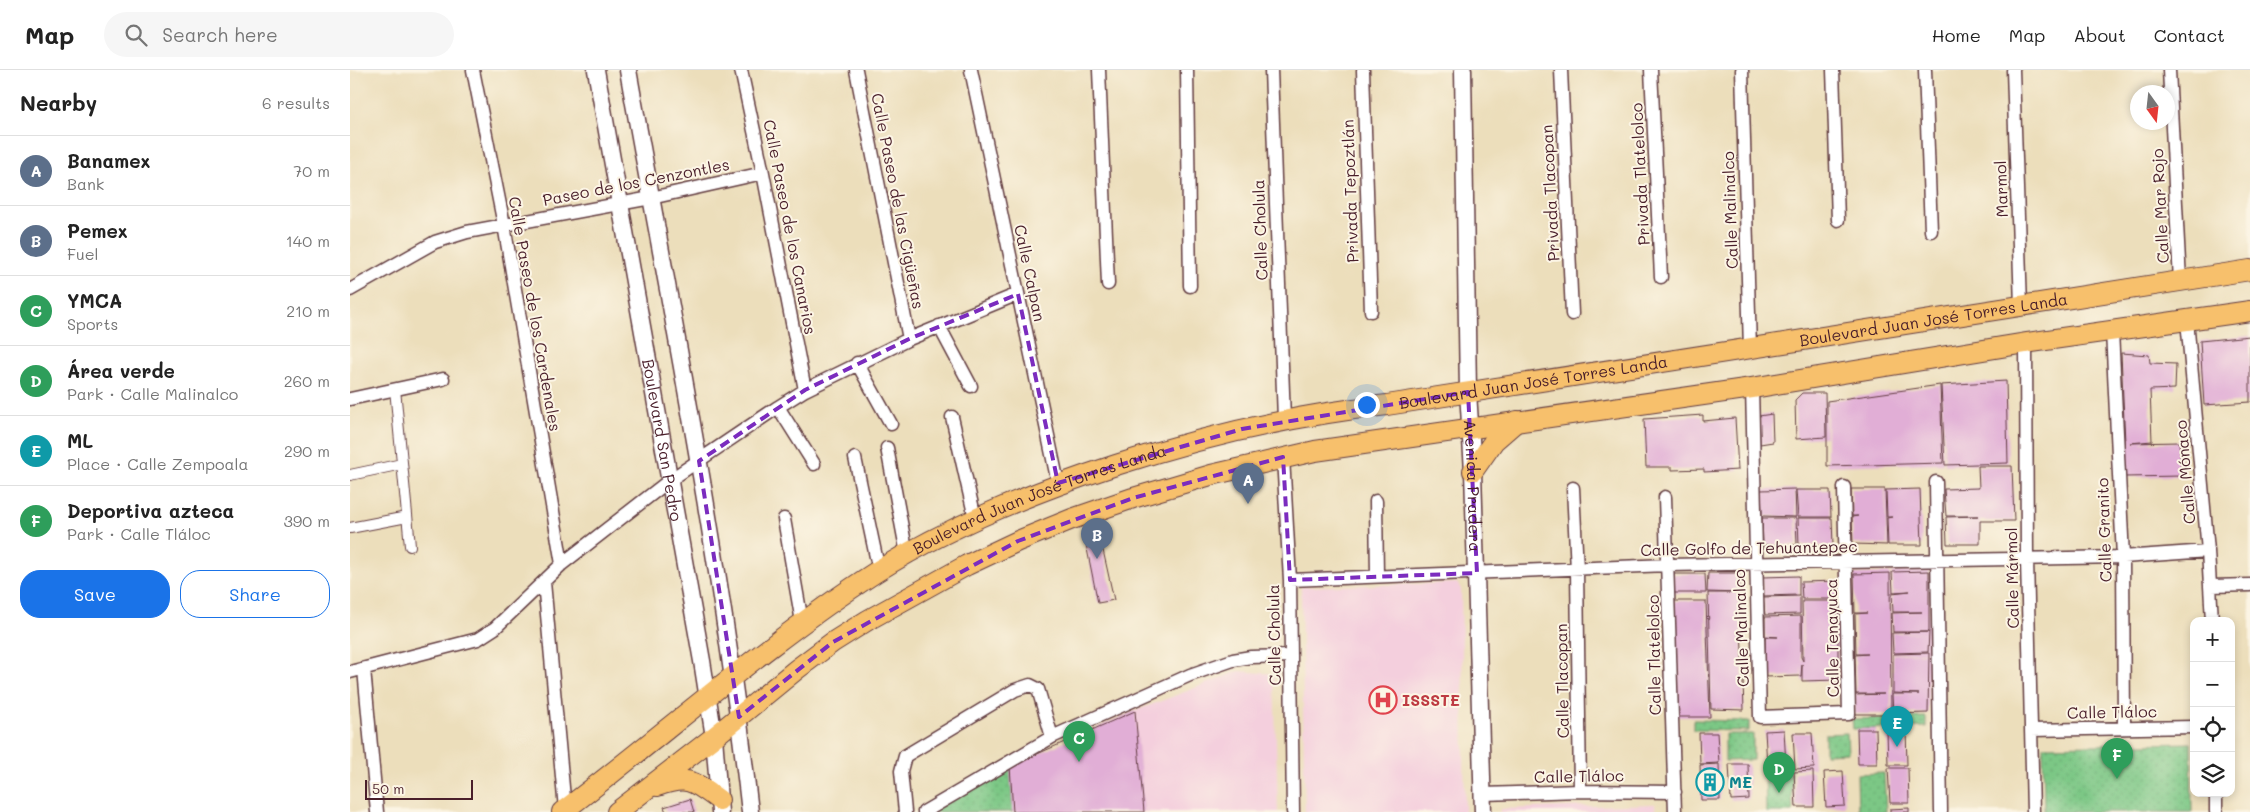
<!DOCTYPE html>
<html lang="en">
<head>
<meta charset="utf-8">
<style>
  :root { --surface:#fff; --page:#f6f6f6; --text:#222; --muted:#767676; --line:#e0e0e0; --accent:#1a73e8 }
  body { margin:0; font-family:Mali,sans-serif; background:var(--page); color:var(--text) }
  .controls { position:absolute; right:15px; bottom:15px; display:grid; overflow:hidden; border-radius:10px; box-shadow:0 2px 8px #0003 }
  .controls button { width:45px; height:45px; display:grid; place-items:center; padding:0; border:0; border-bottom:1px solid var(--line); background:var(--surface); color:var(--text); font:25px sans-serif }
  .compass { position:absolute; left:1780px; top:15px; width:45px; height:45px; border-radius:50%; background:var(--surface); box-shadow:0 2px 8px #0003; rotate:165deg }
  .scale { position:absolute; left:15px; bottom:12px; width:108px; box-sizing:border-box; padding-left:5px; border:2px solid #4a1f2b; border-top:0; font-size:14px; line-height:18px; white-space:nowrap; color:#4a1f2b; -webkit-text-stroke:4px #fcf5e5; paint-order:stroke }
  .you { position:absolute; left:1016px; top:334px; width:18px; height:18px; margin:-12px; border:4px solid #fff; border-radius:50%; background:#1a73e8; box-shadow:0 0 0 8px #1a73e833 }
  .badge { display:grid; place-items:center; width:32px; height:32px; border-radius:50%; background:var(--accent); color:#fff; font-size:16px; font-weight:700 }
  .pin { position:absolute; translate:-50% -41px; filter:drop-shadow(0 1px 2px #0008) }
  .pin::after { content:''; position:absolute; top:26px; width:18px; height:15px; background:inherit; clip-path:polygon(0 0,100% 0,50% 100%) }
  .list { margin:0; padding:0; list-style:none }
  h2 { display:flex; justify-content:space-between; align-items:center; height:65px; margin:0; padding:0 20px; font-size:21px }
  h2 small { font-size:16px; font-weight:400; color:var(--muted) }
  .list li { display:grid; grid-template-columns:32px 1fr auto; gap:15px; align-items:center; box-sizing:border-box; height:70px; padding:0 20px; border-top:1px solid var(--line) }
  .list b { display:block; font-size:19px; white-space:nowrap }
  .list p { margin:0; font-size:16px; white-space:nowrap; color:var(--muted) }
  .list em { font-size:16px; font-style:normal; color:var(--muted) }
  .actions { display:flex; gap:10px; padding:15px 20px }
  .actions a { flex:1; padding:11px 0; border:1px solid var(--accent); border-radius:20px; text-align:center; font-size:18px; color:var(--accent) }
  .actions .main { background:var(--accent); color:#fff }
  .icon { flex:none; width:28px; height:28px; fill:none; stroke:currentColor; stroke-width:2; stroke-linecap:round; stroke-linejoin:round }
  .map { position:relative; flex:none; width:1900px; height:742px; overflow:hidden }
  header { display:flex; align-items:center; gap:30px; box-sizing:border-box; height:70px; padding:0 25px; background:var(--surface); border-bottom:1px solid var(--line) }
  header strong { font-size:24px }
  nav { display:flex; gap:28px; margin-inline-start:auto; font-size:18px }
  .search { width:350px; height:45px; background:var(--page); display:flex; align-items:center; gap:12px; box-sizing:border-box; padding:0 18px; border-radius:28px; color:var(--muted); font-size:19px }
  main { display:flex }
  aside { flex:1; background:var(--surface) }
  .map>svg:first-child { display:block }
  .built { fill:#f4cfdd }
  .park { fill:url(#park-dots); stroke:#627358 }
  .building { fill:#e1aed6 }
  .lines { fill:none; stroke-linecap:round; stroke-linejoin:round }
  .pedestrian-casing { stroke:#623c41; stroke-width:12 }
  .minor-casing { stroke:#623c41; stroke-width:15 }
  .tertiary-casing { stroke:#623c41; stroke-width:19 }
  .primary-casing { stroke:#623c41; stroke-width:22 }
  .pedestrian { stroke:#fff; stroke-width:10 }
  .minor { stroke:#fff; stroke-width:12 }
  .tertiary { stroke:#fff; stroke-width:16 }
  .primary { stroke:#f7c06c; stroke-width:20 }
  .marked { fill:none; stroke:#7b2cbf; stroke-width:4; stroke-dasharray:10 6; stroke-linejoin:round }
  .labels { text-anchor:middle; stroke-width:4; stroke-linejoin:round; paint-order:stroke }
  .street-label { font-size:16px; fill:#4a1f2b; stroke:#fcf5e5 }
  .health-label { font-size:16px; font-weight:bold; fill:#be3a42; stroke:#fcf5e5; text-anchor:start }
  .culture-label { font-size:16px; font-weight:bold; fill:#0d838f; stroke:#fcf5e5; text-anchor:start }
</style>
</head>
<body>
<header>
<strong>Map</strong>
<div class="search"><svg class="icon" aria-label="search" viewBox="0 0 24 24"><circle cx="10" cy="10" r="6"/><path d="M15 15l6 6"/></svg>Search here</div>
<nav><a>Home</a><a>Map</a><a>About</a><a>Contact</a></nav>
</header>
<main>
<aside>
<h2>Nearby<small>6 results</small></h2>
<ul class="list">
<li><span class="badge" style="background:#5c6f8a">A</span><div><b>Banamex</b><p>Bank</p></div><em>70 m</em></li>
<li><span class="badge" style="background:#5c6f8a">B</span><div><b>Pemex</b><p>Fuel</p></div><em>140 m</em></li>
<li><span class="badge" style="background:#2e9e5b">C</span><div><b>YMCA</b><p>Sports</p></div><em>210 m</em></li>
<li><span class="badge" style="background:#2e9e5b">D</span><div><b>Área verde</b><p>Park · Calle Malinalco</p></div><em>260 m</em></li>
<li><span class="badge" style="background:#0f9aa8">E</span><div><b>ML</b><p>Place · Calle Zempoala</p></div><em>290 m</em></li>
<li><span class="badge" style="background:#2e9e5b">F</span><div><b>Deportiva azteca</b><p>Park · Calle Tláloc</p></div><em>390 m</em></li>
</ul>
<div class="actions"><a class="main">Save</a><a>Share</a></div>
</aside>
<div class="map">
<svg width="1900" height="742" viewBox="0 0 1900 742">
  <defs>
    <pattern id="park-dots" width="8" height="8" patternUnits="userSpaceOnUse" patternTransform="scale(1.25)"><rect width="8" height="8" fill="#7bc785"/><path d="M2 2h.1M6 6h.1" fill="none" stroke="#6caa73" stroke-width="1.8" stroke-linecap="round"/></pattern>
  </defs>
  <rect width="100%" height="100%" fill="#fcf5e5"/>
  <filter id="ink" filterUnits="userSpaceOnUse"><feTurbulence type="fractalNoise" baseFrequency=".02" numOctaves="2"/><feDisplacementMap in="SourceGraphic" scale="10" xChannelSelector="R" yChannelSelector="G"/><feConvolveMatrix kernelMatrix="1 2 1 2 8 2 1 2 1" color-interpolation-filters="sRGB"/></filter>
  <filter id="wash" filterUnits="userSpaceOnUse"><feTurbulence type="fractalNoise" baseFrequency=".0096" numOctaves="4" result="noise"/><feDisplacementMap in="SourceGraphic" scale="20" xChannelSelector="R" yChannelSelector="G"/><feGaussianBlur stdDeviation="1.12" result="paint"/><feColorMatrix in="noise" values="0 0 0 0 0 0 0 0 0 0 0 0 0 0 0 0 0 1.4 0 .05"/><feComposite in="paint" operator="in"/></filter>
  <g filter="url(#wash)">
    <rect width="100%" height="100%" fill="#ecdebb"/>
    <path class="built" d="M1107,513L1111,519L1115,742H955L951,517Z
      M889,601L924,604L928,742H794L785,641Z
      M1305,734L1306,742H1150V739Z"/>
    <path class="park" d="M1576,647V657L1503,659L1502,649Z
      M1343,650L1399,651V661L1343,660Z
      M1497,663L1498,683L1475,684V664Z
      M1375,664H1403V690L1375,691Z
      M1841,673L1842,742H1694L1693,676Z
      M660,696L663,742H581Z
      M1415,703H1441L1443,742H1416Z
      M1534,703L1536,742H1508L1507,704Z"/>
    <g id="blocks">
      <path class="building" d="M1900,266V332L1854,335L1850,271Z
        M1771,283L1799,285L1800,293L1826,294L1825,319L1800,320L1802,371L1780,373L1829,372L1832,406L1774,407L1773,373H1775Z
        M1656,311L1658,393L1595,395L1591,315Z
        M1590,315L1593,393L1477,396V331Z
        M1452,323H1475L1476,367L1446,369L1445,330Z
        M1422,344L1423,372L1410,374L1409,346Z
        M1353,345V351L1385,348L1388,400L1354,402V399L1322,400V397H1296L1294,349Z
        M1628,396H1662L1664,451H1630V474H1597L1596,447L1628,446H1596L1594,419L1629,418Z
        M1445,419L1446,447L1412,446L1411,420Z
        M1501,419H1535L1537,475L1503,474L1502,447L1508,446H1502Z
        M1570,419L1572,475H1538L1537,448L1542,447H1537L1536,420Z
        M1446,420H1480L1481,447H1448Z
        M1412,448H1446L1447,475H1413Z
        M1448,448H1482L1483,476L1449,475Z
        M751,471L764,530L748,533L736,474Z
        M1579,501V562H1543L1542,543L1572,542H1543L1542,523L1560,521L1543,522L1542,502Z
        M1358,503H1389L1390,523L1357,522Z
        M1540,503L1541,644H1505V625L1534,624H1506L1505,585L1518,584H1506L1505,544L1517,543H1505L1504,504Z
        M1323,504H1355L1356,523H1322Z
        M1449,506V525L1413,526L1412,507Z
        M1488,511L1489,529H1452L1451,512Z
        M1358,523H1390L1394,640L1361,639Z
        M1450,526V544L1415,545L1413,527Z
        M1324,531H1356L1360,647H1327Z
        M1452,531H1488V610L1452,611V594L1451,606L1415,607V567H1428L1415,566V547L1451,546V587L1453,591Z
        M1579,562L1578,582L1543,583L1542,563Z
        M1579,583L1578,643L1543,644L1542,624H1569L1543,623V584Z
        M785,641L794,742H663L660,696Z
        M1507,659H1526L1527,694H1508Z
        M1556,659L1557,695H1538L1537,660Z
        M1434,660L1436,696H1417L1415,661Z
        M1349,663H1367L1369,693L1350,694Z
        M1443,663H1462L1464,698L1445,699Z
        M1369,694L1370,730H1351L1350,695Z
        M1379,694H1398L1399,729L1381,730Z
        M1538,698H1558L1559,733H1540Z
        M1463,701L1464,737H1446L1444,702Z
        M1493,701L1495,736L1476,737L1474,702Z
        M340,729L344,742H316L314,737Z
        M1559,738V742H1540V739Z"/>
    </g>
  </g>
  <g filter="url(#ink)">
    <use href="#blocks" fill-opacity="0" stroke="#623c41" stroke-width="1"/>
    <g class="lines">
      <g class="pedestrian-casing">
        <path id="pedestrian" d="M45,319L60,476
          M0,405L52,394
          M0,458L57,447"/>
      </g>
      <g class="minor-casing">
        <path id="minor" d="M123,0L154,155L212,494
          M391,0L413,103L455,320
          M506,0L559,269
          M621,0L708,413
          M749,0L758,214
          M837,0L840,216
          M921,0L934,349
          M1013,0L1021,241
          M1211,0L1222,244
          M1301,0L1311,207
          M1392,0L1400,279
          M1483,0L1488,150
          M1575,0L1581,161
          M1663,0L1671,236
          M1819,0L1830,211
          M0,220L85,172L117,162L301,128L413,103
          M1837,250L1858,481L1862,551
          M589,256L621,316
          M1762,261L1773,487L1774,658
          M1676,273L1677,489L1683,742
          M507,293L541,354
          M1402,318L1410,647L1499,644L1494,417
          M0,329L93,309
          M428,337L464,394
          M602,347L625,448
          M537,378L557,484
          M933,387L940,510L943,742
          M505,388L529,501
          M1586,412L1591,742
          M1223,418L1227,500L1230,721
          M1315,427L1325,742
          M1026,431L1027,506
          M434,449L452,552
          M940,510L1318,495L1773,487L1858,481
          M194,512L215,739
          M1861,516L1900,515
          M14,599L27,742
          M0,602L128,569L145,558L212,494L320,410L428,337L455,320L559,269L668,224
          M1681,660L1844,657
          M1866,723V742
          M1133,724L1230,721L1325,722
          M555,742L551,701L555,686L665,620L680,615L688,619L702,667
          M574,742L702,667L840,605L883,590L901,587L941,586"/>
      </g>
      <g class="tertiary-casing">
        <g id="tertiary">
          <path id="s1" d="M246,0L352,591L364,667L370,742"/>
          <path d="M278,0C322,247 372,493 400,742"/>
          <path id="s2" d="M1113,0L1118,322L1123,401L1133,742"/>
        </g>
      </g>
      <g class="primary-casing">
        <g id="primary">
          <path d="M1123,401L1144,371L1167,351"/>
          <path d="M307,716C339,705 343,711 369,730"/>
          <path id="s3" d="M212,742C317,662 415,574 526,502C601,455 683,422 766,395C855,366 944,345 1037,335L1900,200"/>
          <path d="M267,742L364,667L447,599L483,572L518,550L617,495L668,471L722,449L783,428L861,405L965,381L1402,318L1676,273L1900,241"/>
        </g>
      </g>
      <use href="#pedestrian" class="pedestrian"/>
      <use href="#minor" class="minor"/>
      <use href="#tertiary" class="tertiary"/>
      <use href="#primary" class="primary"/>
    </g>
  </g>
  <path class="marked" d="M668,224L708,413L892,359L1118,322L1127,503L940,510L933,387L783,428L668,471L483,572L389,647L349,391L455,320L559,269Z"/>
  <defs>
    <g id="hospital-ring" transform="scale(1.4375)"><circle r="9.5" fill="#fcf5e5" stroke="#e0444e" stroke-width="1.5"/><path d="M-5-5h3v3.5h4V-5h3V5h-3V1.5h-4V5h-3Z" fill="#e0444e"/></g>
    <g id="building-ring" transform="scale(1.4375)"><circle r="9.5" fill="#fcf5e5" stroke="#0f9aa8" stroke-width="1.5"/><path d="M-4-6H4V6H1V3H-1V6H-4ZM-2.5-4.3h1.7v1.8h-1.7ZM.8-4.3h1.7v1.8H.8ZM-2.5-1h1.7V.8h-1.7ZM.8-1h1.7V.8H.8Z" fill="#0f9aa8"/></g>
  </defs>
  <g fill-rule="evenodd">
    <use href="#hospital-ring" x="1033" y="630"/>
    <use href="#building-ring" x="1360" y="712"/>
  </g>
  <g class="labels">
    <g class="street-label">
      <text transform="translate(1290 104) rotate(-93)" y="6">Privada Tlatelolco</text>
      <text transform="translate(286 112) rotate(-11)" y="6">Paseo de los Cenzontles</text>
      <text transform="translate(1651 119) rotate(-92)" y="6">Marmol</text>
      <text transform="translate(1000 121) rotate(-92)" y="6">Privada Tepoztlán</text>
      <text transform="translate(1200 123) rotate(-93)" y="6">Privada Tlacopan</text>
      <text transform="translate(548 131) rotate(79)" y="6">Calle Paseo de las Cigüeñas</text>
      <text transform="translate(1810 136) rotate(-93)" y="6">Calle Mar Rojo</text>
      <text transform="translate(1380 140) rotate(-92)" y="6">Calle Malinalco</text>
      <text transform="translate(440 157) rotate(79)" y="6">Calle Paseo de los Canarios</text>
      <text transform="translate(910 160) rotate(-92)" y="6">Calle Cholula</text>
      <text transform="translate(680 203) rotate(78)" y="6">Calle Calpan</text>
      <text transform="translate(185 244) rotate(80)" y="6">Calle Paseo de los Cardenales</text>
      <text dy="6" stroke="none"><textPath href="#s3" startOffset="1490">Boulevard Juan José Torres Landa</textPath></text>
      <text dy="6" stroke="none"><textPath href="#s3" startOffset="1085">Boulevard Juan José Torres Landa</textPath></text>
      <text dy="6" stroke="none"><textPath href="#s1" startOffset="376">Boulevard San Pedro</textPath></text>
      <text transform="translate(1835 402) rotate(-95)" y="6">Calle Mónaco</text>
      <text dy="6" stroke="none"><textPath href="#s2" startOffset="416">Avenida Pradera</textPath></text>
      <text dy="6" stroke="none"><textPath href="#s3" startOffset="575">Boulevard Juan José Torres Landa</textPath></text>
      <text transform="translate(1754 460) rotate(-92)" y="6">Calle Granito</text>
      <text transform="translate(1399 478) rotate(-1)" y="6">Calle Golfo de Tehuantepec</text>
      <text transform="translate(1662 508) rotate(-91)" y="6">Calle Mármol</text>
      <text transform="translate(1391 558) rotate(-92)" y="6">Calle Malinalco</text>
      <text transform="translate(924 565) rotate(-91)" y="6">Calle Cholula</text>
      <text transform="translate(1482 568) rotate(-91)" y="6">Calle Tenayuca</text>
      <text transform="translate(1304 585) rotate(-91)" y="6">Calle Tlatelolco</text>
      <text transform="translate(1212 611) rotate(-91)" y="6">Calle Tlacopan</text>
      <text transform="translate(1762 642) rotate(-1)" y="6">Calle Tláloc</text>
      <text transform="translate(1229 706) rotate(-1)" y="6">Calle Tláloc</text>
    </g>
    <g class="health-label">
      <text x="1052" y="636">ISSSTE</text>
    </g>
    <g class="culture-label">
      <text x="1379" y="718">ME</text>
    </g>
  </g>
</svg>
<div class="controls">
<button>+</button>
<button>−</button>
<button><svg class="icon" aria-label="locate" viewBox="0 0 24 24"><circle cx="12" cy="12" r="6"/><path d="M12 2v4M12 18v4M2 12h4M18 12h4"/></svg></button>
<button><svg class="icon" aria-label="layers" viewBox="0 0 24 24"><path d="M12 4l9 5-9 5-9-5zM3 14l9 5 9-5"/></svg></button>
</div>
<svg class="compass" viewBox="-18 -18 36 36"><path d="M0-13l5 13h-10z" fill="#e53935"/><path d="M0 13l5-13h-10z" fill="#767676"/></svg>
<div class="scale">50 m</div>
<div class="you"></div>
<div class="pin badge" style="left:898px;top:434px;background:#5c6f8a">A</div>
<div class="pin badge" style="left:747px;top:489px;background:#5c6f8a">B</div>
<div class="pin badge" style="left:729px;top:692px;background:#2e9e5b">C</div>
<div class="pin badge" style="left:1429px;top:723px;background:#2e9e5b">D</div>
<div class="pin badge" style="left:1547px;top:677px;background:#0f9aa8">E</div>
<div class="pin badge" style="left:1767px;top:709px;background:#2e9e5b">F</div>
</div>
</main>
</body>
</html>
